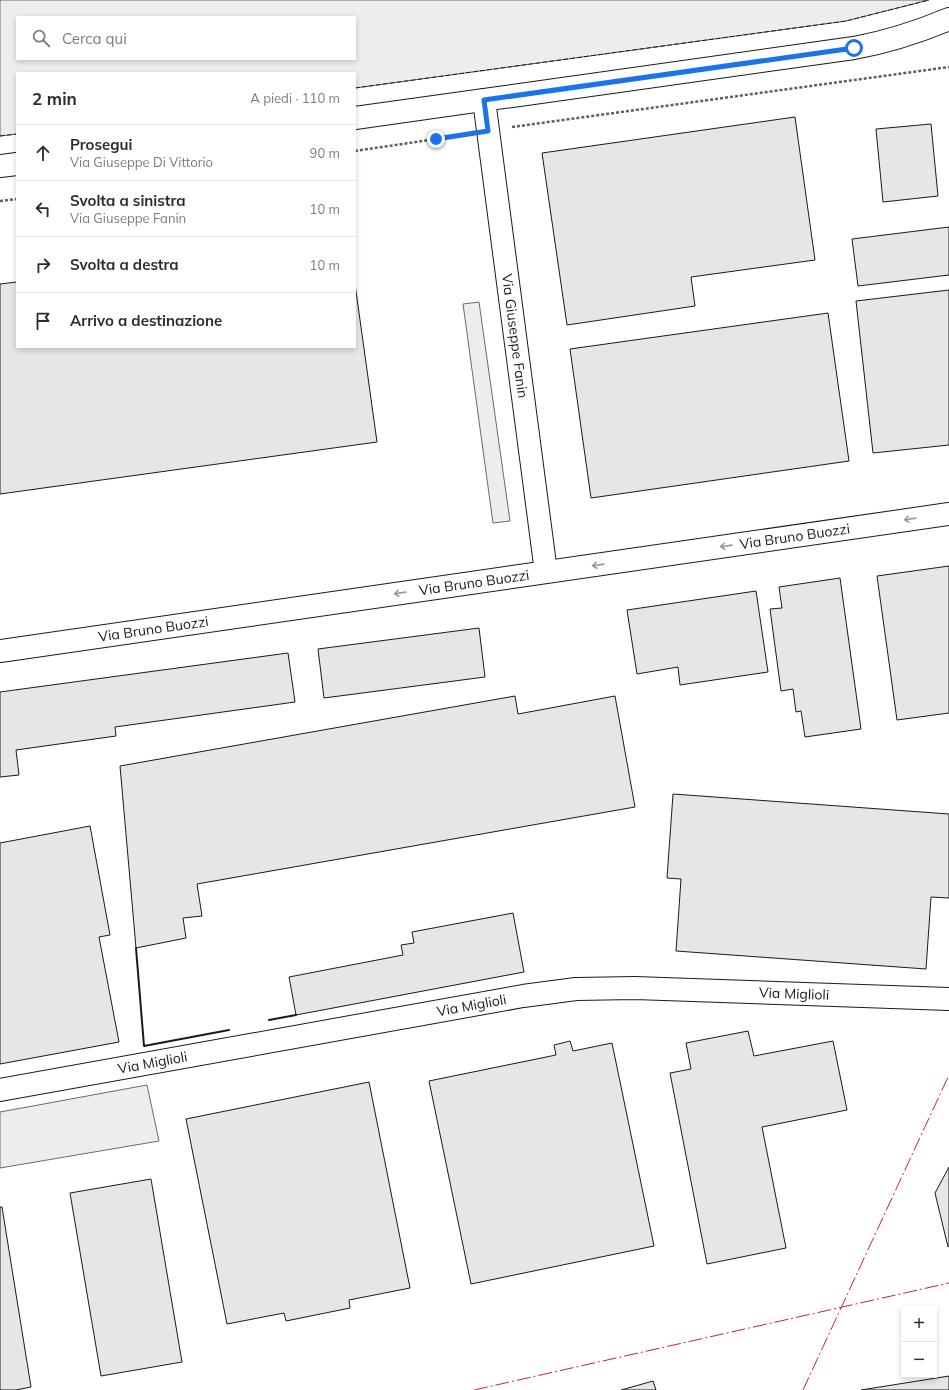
<!DOCTYPE html>
<html lang="it">
<head>
<meta charset="utf-8">
<style>
  :root { --surface:#fff; --page:#f7f7f7; --text:#2b2b33; --muted:#7c7c81; --line:#e1e1e2 }
  body { margin:0; font-family:Mulish,sans-serif; background:var(--page); color:var(--text) }
  .controls { position:absolute; right:12px; bottom:12px; display:grid; overflow:hidden; border-radius:0px; box-shadow:0 2px 6px #0003 }
  .controls button { width:36px; height:36px; display:grid; place-items:center; padding:0; border:0; border-bottom:1px solid var(--line); background:var(--surface); color:var(--text); font:20px sans-serif }
  .stop { position:absolute; width:12px; height:12px; margin:-9px; border:3px solid #1a73e8; border-radius:50%; background:#fff }
  .stop.end { background:#1a73e8; border-color:#fff; box-shadow:0 1px 4px #0008 }
  .list { margin:0; padding:0; list-style:none }
  h2 { display:flex; justify-content:space-between; align-items:center; height:52px; margin:0; padding:0 16px; font-size:17px }
  h2 small { font-size:13px; font-weight:400; color:var(--muted) }
  .list li { display:grid; grid-template-columns:26px 1fr auto; gap:12px; align-items:center; box-sizing:border-box; height:56px; padding:0 16px; border-top:1px solid var(--line) }
  .list b { display:block; font-size:15px; white-space:nowrap }
  .list p { margin:0; font-size:13px; white-space:nowrap; color:var(--muted) }
  .list em { font-size:13px; font-style:normal; color:var(--muted) }
  .icon { flex:none; width:22px; height:22px; fill:none; stroke:currentColor; stroke-width:2; stroke-linecap:round; stroke-linejoin:round }
  .map { position:relative; flex:none; width:949px; height:1390px; overflow:hidden }
  .search { position:absolute; background:var(--surface); box-shadow:0 2px 6px #0003; left:16px; top:16px; width:340px; height:44px; display:flex; align-items:center; gap:10px; box-sizing:border-box; padding:0 14px; border-radius:0px; color:var(--muted); font-size:15px }
  .panel { position:absolute; background:var(--surface); box-shadow:0 2px 6px #0003; left:16px; top:72px; width:340px; height:276px; border-radius:0px }
  .map>svg:first-child { display:block }
  .built { fill:#ededed; stroke:#6a6a6a; fill-rule:evenodd }
  .building { fill:#e6e6e6; stroke:#1a1a1a }
  .lines { fill:none; stroke-linecap:round; stroke-linejoin:round }
  .minor-casing { stroke:#1a1a1a; stroke-width:24 }
  .secondary-casing { stroke:#1a1a1a; stroke-width:24 }
  .path { stroke:#5f5f5f; stroke-width:2.5; stroke-dasharray:3 2; stroke-linecap:butt }
  .minor { stroke:#fff; stroke-width:22 }
  .secondary { stroke:#fff; stroke-width:22 }
  .fence { stroke:#1a1a1a; stroke-width:1; stroke-dasharray:5 2; stroke-linecap:butt }
  .wall { stroke:#1a1a1a; stroke-width:2 }
  .power { stroke:#c62828; stroke-width:1; stroke-dasharray:14 3 2 3; stroke-linecap:butt }
  .oneway { stroke:#989898 }
  .route { stroke:#1a73e8; stroke-width:5 }
  .labels { text-anchor:middle; stroke-width:3; stroke-linejoin:round; paint-order:stroke }
  .street-label { font-size:14px; fill:#1a1a1a; stroke:#fff }
</style>
</head>
<body>
<div class="map">
<svg width="949" height="1390" viewBox="0 0 949 1390">
  <rect width="100%" height="100%" fill="#fff"/>
  <path class="built" d="M0,0H929L846,21L355,88V73H17V134L0,136ZM17,17H355V59H17Z
    M479,302L510,521L493,523L463,304Z
    M147,1085L159,1141L0,1168V1112Z"/>
  <path class="building" d="M795,117L815,260L691,277L695,306L567,325L542,153Z
    M931,124L938,196L883,202L876,129Z
    M949,227V275L858,286L852,239Z
    M17,282V347H355V284L377,442L0,494V284Z
    M949,290V445L873,453L856,301Z
    M828,313L849,461L591,498L570,349Z
    M949,566V713L897,720L877,576Z
    M840,578L861,729L805,737L801,711L796,712L793,689L781,691L770,609L782,608L779,587Z
    M756,591L768,672L680,685L678,667L637,674L627,610Z
    M479,628L485,677L324,698L318,649Z
    M288,653L295,702L115,727L116,736L16,750L19,775L0,777V692Z
    M515,696L518,714L615,696L635,807L197,884L202,916L183,918L186,938L136,948L120,766Z
    M673,794L949,814V898L931,897L926,969L676,951L681,879L667,878Z
    M90,826L110,935L99,937L119,1042L0,1064V843Z
    M513,913L524,972L296,1015L289,977L403,955L401,945L414,943L412,932Z
    M748,1031L754,1056L833,1041L847,1110L762,1127L786,1248L707,1264L670,1073L691,1069L686,1043Z
    M570,1041L573,1051L612,1043L654,1246L471,1284L429,1081L556,1055L554,1045Z
    M369,1082L410,1288L349,1300L350,1308L286,1321L284,1313L227,1324L186,1119Z
    M949,1167V1246L948,1247L935,1193Z
    M151,1179L182,1362L101,1376L70,1193Z
    M0,1207H2L31,1387L16,1390H0Z
    M949,1376V1390H861Z
    M653,1381L656,1390H621Z"/>
  <g class="lines">
    <g class="minor-casing">
      <g id="minor">
        <path id="s1" d="M484,100L546,572"/>
        <path id="s2" d="M0,651L949,514"/>
        <path id="s3" d="M0,1090L523,996L576,989L635,988L949,999"/>
      </g>
    </g>
    <g class="secondary-casing">
      <path id="secondary" d="M355,118L854,48C887,42 918,32 949,19
        M0,166L17,164"/>
    </g>
    <path class="path" d="M512,127L949,67
      M355,151L463,135
      M0,201L17,199"/>
    <use href="#minor" class="minor"/>
    <use href="#secondary" class="secondary"/>
    <path class="fence" d="M355,88L846,21L929,0
      M0,136L17,134"/>
    <path class="wall" d="M136,948L144,1046L229,1030
      M269,1020L296,1015"/>
    <path class="power" d="M474,1390L949,1283
      M803,1390L949,1075"/>
  </g>
  <defs><path id="oneway-shaft" d="M-6 0H5M1.5-3L5.5 0L1.5 3" fill="none" stroke-width="1.6" stroke-linecap="round" stroke-linejoin="round"/></defs>
  <g class="oneway">
    <use href="#oneway-shaft" transform="translate(910 519) rotate(172)"/>
    <use href="#oneway-shaft" transform="translate(726 546) rotate(172)"/>
    <use href="#oneway-shaft" transform="translate(598 565) rotate(172)"/>
    <use href="#oneway-shaft" transform="translate(400 593) rotate(172)"/>
  </g>
  <g class="lines">
    <path class="route" d="M436,139L488,131L484,100L854,48"/>
  </g>
  <g class="labels">
    <g class="street-label">
      <text dy="5" stroke="none"><textPath href="#s1" startOffset="238">Via Giuseppe Fanin</textPath></text>
      <text dy="5" stroke="none"><textPath href="#s2" startOffset="803">Via Bruno Buozzi</textPath></text>
      <text dy="5" stroke="none"><textPath href="#s2" startOffset="479">Via Bruno Buozzi</textPath></text>
      <text dy="5" stroke="none"><textPath href="#s2" startOffset="155">Via Bruno Buozzi</textPath></text>
      <text dy="5" stroke="none"><textPath href="#s3" startOffset="803">Via Miglioli</textPath></text>
      <text dy="5" stroke="none"><textPath href="#s3" startOffset="479">Via Miglioli</textPath></text>
      <text dy="5" stroke="none"><textPath href="#s3" startOffset="155">Via Miglioli</textPath></text>
    </g>
  </g>
</svg>
<div class="controls">
<button>+</button>
<button>−</button>
</div>
<div class="stop" style="left:854px;top:48px"></div>
<div class="stop end" style="left:436px;top:139px"></div>
<div class="search"><svg class="icon" aria-label="search" viewBox="0 0 24 24"><circle cx="10" cy="10" r="6"/><path d="M15 15l6 6"/></svg>Cerca qui</div>
<section class="panel">
<h2>2 min<small>A piedi · 110 m</small></h2>
<ul class="list">
<li><svg class="icon" aria-label="ahead" viewBox="0 0 24 24"><path d="M12 20V5M6 11l6-6 6 6"/></svg><div><b>Prosegui</b><p>Via Giuseppe Di Vittorio</p></div><em>90 m</em></li>
<li><svg class="icon" aria-label="left" viewBox="0 0 24 24"><path d="M17 20v-9H6M10 6l-5 5 5 5"/></svg><div><b>Svolta a sinistra</b><p>Via Giuseppe Fanin</p></div><em>10 m</em></li>
<li><svg class="icon" aria-label="right" viewBox="0 0 24 24"><path d="M7 20v-9h11M14 6l5 5-5 5"/></svg><div><b>Svolta a destra</b></div><em>10 m</em></li>
<li><svg class="icon" aria-label="arrive" viewBox="0 0 24 24"><path d="M6 21V4h12l-3 4 3 4H6"/></svg><div><b>Arrivo a destinazione</b></div></li>
</ul>
</section>
</div>
</body>
</html>
